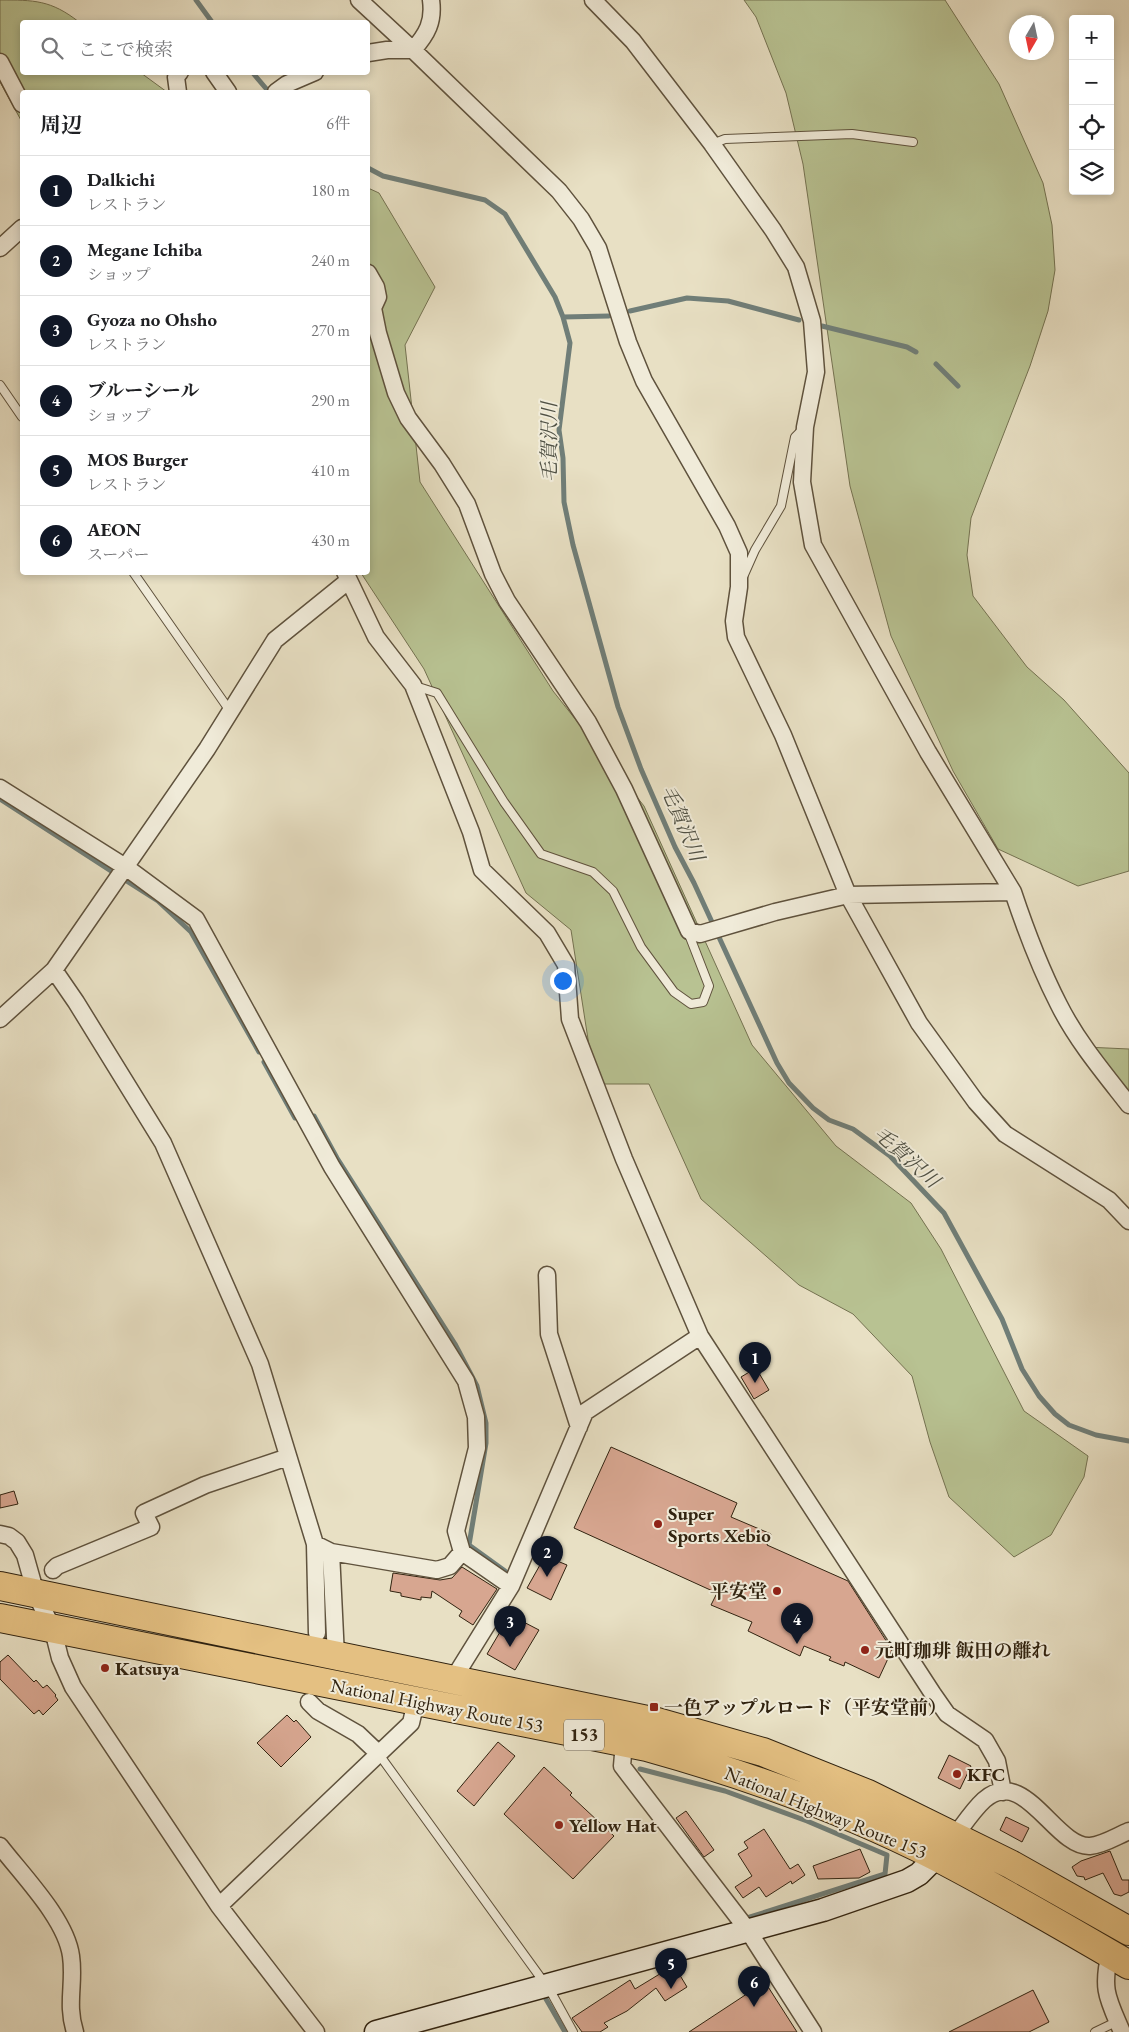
<!DOCTYPE html>
<html lang="ja">
<head>
<meta charset="utf-8">
<style>
  :root { --surface:#fff; --page:#f6f6f6; --text:#202124; --muted:#757577; --line:#e0e0e0; --accent:#111827 }
  body { margin:0; font-family:"EB Garamond","Noto Serif JP",serif; background:var(--page); color:var(--text) }
  .controls { position:absolute; right:15px; top:15px; display:grid; overflow:hidden; border-radius:5px; box-shadow:0 2px 8px #0003 }
  .controls button { width:45px; height:45px; display:grid; place-items:center; padding:0; border:0; border-bottom:1px solid var(--line); background:var(--surface); color:var(--text); font:25px sans-serif }
  .compass { position:absolute; left:1009px; top:15px; width:45px; height:45px; border-radius:50%; background:var(--surface); box-shadow:0 2px 8px #0003; rotate:189deg }
  .you { position:absolute; left:562px; top:980px; width:18px; height:18px; margin:-12px; border:4px solid #fff; border-radius:50%; background:#1a73e8; box-shadow:0 0 0 8px #1a73e833 }
  .badge { display:grid; place-items:center; width:32px; height:32px; border-radius:50%; background:var(--accent); color:#fff; font-size:16px; font-weight:700 }
  .pin { position:absolute; translate:-50% -41px; filter:drop-shadow(0 1px 2px #0008) }
  .pin::after { content:''; position:absolute; top:26px; width:18px; height:15px; background:inherit; clip-path:polygon(0 0,100% 0,50% 100%) }
  .list { margin:0; padding:0; list-style:none }
  h2 { display:flex; justify-content:space-between; align-items:center; height:65px; margin:0; padding:0 20px; font-size:21px }
  h2 small { font-size:16px; font-weight:400; color:var(--muted) }
  .list li { display:grid; grid-template-columns:32px 1fr auto; gap:15px; align-items:center; box-sizing:border-box; height:70px; padding:0 20px; border-top:1px solid var(--line) }
  .list b { display:block; font-size:19px; white-space:nowrap }
  .list p { margin:0; font-size:16px; white-space:nowrap; color:var(--muted) }
  .list em { font-size:16px; font-style:normal; color:var(--muted) }
  .icon { flex:none; width:28px; height:28px; fill:none; stroke:currentColor; stroke-width:2; stroke-linecap:round; stroke-linejoin:round }
  .map { position:relative; flex:none; width:1129px; height:2032px; overflow:hidden }
  .search { position:absolute; background:var(--surface); box-shadow:0 2px 8px #0003; left:20px; top:20px; width:350px; height:55px; display:flex; align-items:center; gap:12px; box-sizing:border-box; padding:0 18px; border-radius:5px; color:var(--muted); font-size:19px }
  .panel { position:absolute; background:var(--surface); box-shadow:0 2px 8px #0003; left:20px; top:90px; width:350px; height:485px; border-radius:5px }
  .map>svg:first-child { display:block }
  .green { fill:#b8c292; stroke:#747251 }
  .lines { fill:none; stroke-linecap:round; stroke-linejoin:round }
  .stream { stroke:#707e78; stroke-width:5 }
  .building { fill:#d7a690; stroke:#312310 }
  .lane-casing { stroke:#5f523d; stroke-width:10 }
  .street-casing { stroke:#5f523d; stroke-width:19 }
  .secondary-casing { stroke:#312310; stroke-width:25 }
  .highway-casing { stroke:#312310; stroke-width:30 }
  .lane { stroke:#f0ebd9; stroke-width:8 }
  .street { stroke:#f0ebd9; stroke-width:16 }
  .secondary { stroke:#f0ebd9; stroke-width:22 }
  .highway { stroke:#e4c082; stroke-width:28 }
  .poi-dot { fill:#8f2418; stroke:#f0ebd9; stroke-width:2 }
  .labels { text-anchor:middle; stroke-width:4; stroke-linejoin:round; paint-order:stroke }
  .shield { fill:#f0ebd9; stroke:#6a5f4c; stroke-width:1 }
  .shield-label { font-size:18px; font-weight:bold; fill:#312310 }
  .poi-label { font-size:19px; font-weight:bold; fill:#312310; stroke:#f0ebd9; text-anchor:start }
  .street-label { font-size:19px; fill:#312310; stroke:#f0ebd9 }
  .water-label { font-size:20px; font-style:italic; fill:#505144; stroke:#f0ebd9 }
</style>
</head>
<body>
<div class="map">
<svg width="1129" height="2032" viewBox="0 0 1129 2032">
  <rect width="100%" height="100%" fill="#e8e0c4"/>
  <filter id="stains"><feTurbulence type="fractalNoise" baseFrequency=".004" numOctaves="4"/><feColorMatrix values="0 0 0 0 .2 0 0 0 0 .09 0 0 0 0 .02 0 0 0 .5 -.17"/></filter>
  <radialGradient id="worn" r=".72"><stop offset=".6" stop-color="#630" stop-opacity="0"/><stop offset="1" stop-color="#630" stop-opacity=".3"/></radialGradient>
  <path class="green" d="M0,0C34,0 51,0 79,22H22V72L141,73L167,92H22V122L0,82Z
    M744,0H945L999,84L1043,183L1052,225L1055,270L1048,311L1030,366L971,518L967,555L973,596L1027,667L1064,700L1129,773V871L1078,886L998,849L953,771L891,636L850,486L803,164L786,93L756,17Z
    M368,188L379,193L435,287L405,345L420,482L553,691L644,806L752,1045L836,1146L911,1203L941,1249L1024,1411L1088,1456L1084,1477L1051,1535L1014,1557L949,1497L930,1442L912,1376L853,1314L799,1285L701,1199L649,1084H595L571,930L526,893L424,669L361,573L368,572Z
    M1085,1047L1129,1049V1105Z"/>
  <g class="lines">
    <path class="stream" d="M196,0L212,22
      M252,72L269,92
      M368,168L383,176L485,200L505,214L555,297L563,317L570,343L559,430L563,458L564,502L573,545L618,707L641,769L675,847L694,883L777,1063L789,1083L813,1108L829,1120L853,1129L890,1156L944,1213L1002,1319L1022,1369L1039,1396L1055,1414L1069,1425L1096,1435L1129,1441
      M630,311L687,298L728,301L799,320
      M563,317L609,316
      M822,326L907,347L916,352
      M936,364L958,386
      M0,799L111,871
      M125,880L158,901L191,932L259,1052
      M264,1062L295,1118
      M314,1116L337,1158L455,1344L477,1386L486,1423V1443L469,1545L505,1571
      M640,1769L725,1791L807,1821L887,1855L885,1874L747,1918L748,1921
      M546,1999L565,2032"/>
  </g>
  <path class="building" d="M756,1368L769,1390L754,1399L741,1377Z
    M611,1447L737,1503L731,1517L771,1534L767,1545L848,1581L892,1650L879,1678L845,1662L844,1666L829,1660L831,1657L804,1646L800,1656L748,1631L752,1622L711,1605L717,1593L574,1528Z
    M14,1491L18,1504L0,1508V1495Z
    M545,1556L567,1565L551,1600L527,1588Z
    M462,1567L497,1589L473,1625L459,1616L462,1611L432,1591L431,1598L421,1597V1600L401,1596V1593L390,1591L393,1573L440,1580L452,1578Z
    M510,1615L539,1630L515,1670L487,1654Z
    M8,1655L34,1682L36,1680L43,1688L47,1685L56,1695L55,1696L58,1700L43,1715L39,1710L34,1714L0,1679V1662Z
    M287,1715L294,1722L296,1720L311,1737L281,1767L257,1743Z
    M498,1742L515,1756L474,1806L457,1791Z
    M949,1755L971,1766L960,1789L938,1778Z
    M544,1767L572,1793L570,1795L614,1836L573,1879L504,1814Z
    M686,1811L714,1850L704,1857L676,1818Z
    M1006,1817L1029,1828L1022,1842L1000,1830Z
    M764,1829L790,1869L798,1864L805,1875L792,1884L791,1881L766,1897L759,1887L743,1898L735,1887L752,1876L738,1854L748,1848L744,1842Z
    M860,1849L870,1872L859,1878L818,1879L813,1866Z
    M1110,1851L1122,1880H1129V1892L1121,1896L1114,1894L1103,1873L1085,1880L1084,1877L1077,1876L1072,1867L1081,1861Z
    M671,1971L674,1975L678,1972L687,1987L665,2001L656,1988L627,2011L604,2023L608,2027L600,2032H582L572,2018L630,1980L635,1989L663,1972L665,1975Z
    M765,1982L797,2032H689Z
    M1033,1990L1049,2022L1029,2032H949Z"/>
  <g class="lines">
    <g class="lane-casing">
      <path id="lane" d="M712,144L725,139L852,134L913,142
        M0,385L22,417
        M133,572L230,711
        M743,577L755,550L781,506L795,437L804,428
        M415,686L437,693L504,802L541,854L593,872L613,891L641,947L674,992L691,1004L703,1002L709,986L688,932
        M378,1753L551,1992L573,2032
        M1095,2032L1118,2021"/>
    </g>
    <g class="street-casing">
      <path id="street" d="M359,0L413,50L559,191L581,219L598,248L628,342L644,381L727,526L739,553V587L734,621L736,637L783,735L848,895L919,1023L976,1102L1005,1134L1109,1200L1129,1221
        M368,53L387,50H413C427,34 434,22 431,0
        M0,62L22,104
        M214,72L228,92
        M178,92L176,77L180,72
        M276,92L287,84L315,72
        M0,248L22,228
        M368,273L376,287L378,297L373,308L378,333L396,393L408,418L442,464L467,504L493,574L507,601L588,722L624,789L689,931L700,934L775,912L848,895L1013,892L928,752L813,545L802,482L805,427L816,372L812,321L796,267L773,230L712,144L633,41L593,0
        M345,572L376,637L413,685L471,832L482,870L547,933L566,965L570,1019L624,1159L700,1336L933,1694L947,1714L985,1740L997,1761L1003,1792
        M0,788L127,868L196,919L332,1167L466,1381L476,1417L477,1448L456,1531L462,1552L511,1586
        M1013,892C1026,931 1040,968 1059,1005C1077,1041 1104,1073 1129,1105
        M54,970L76,1002L163,1143L260,1364L315,1544L317,1633
        M0,1019L54,970L207,749L275,640L348,581
        M547,1275L549,1334L579,1427
        M0,1534L9,1536L17,1542L25,1555L36,1594L53,1630L60,1658L73,1687L219,1906L316,2032
        M315,1544L331,1552L437,1570L450,1566L462,1552
        M331,1552L336,1657
        M53,1570L57,1566L151,1527L144,1513L205,1485L288,1457
        M452,1681L511,1586L585,1412L700,1336
        M309,1702L318,1711L358,1734L378,1753
        M624,1743L622,1766L747,1929L813,2032
        M955,1836C964,1824 973,1810 984,1800C1024,1764 1055,1848 1090,1846C1103,1845 1117,1836 1129,1831
        M0,1846C23,1876 66,1919 71,1956C75,1983 66,2004 75,2032
        M219,1906L411,1723L416,1701
        M1110,1953C1101,1990 1108,1999 1122,2032"/>
    </g>
    <g class="secondary-casing">
      <path id="secondary" d="M376,2032L823,1910L907,1881L919,1874L947,1846"/>
    </g>
    <g class="highway-casing">
      <path id="highway" d="M0,1586L657,1722L763,1752L868,1794L1012,1865L1129,1931
        M0,1618L647,1747C744,1774 847,1811 937,1857C1002,1891 1066,1928 1129,1965"/>
    </g>
    <use href="#lane" class="lane"/>
    <use href="#street" class="street"/>
    <use href="#secondary" class="secondary"/>
    <use href="#highway" class="highway"/>
  </g>
  <g class="poi-dot">
    <circle cx="658" cy="1524" r="5"/>
    <circle cx="777" cy="1591" r="5"/>
    <circle cx="865" cy="1650" r="5"/>
    <circle cx="105" cy="1668" r="5"/>
    <rect x="649" y="1702" width="10" height="10" rx="2.5"/>
    <circle cx="957" cy="1774" r="5"/>
    <circle cx="559" cy="1825" r="5"/>
  </g>
  <g class="labels">
    <rect class="shield" x="564" y="1719.5" width="40" height="31" rx="4"/>
    <g class="shield-label">
      <text x="584" y="1741">153</text>
    </g>
    <g class="poi-label">
      <text x="668" y="1520">Super<tspan x="668" dy="22">Sports Xebio</tspan></text>
      <text x="767" y="1598" text-anchor="end">平安堂</text>
      <text x="875" y="1657">元町珈琲 飯田の離れ</text>
      <text x="115" y="1675">Katsuya</text>
      <text x="664" y="1714">一色アップルロード（平安堂前）</text>
      <text x="967" y="1781">KFC</text>
      <text x="569" y="1832">Yellow Hat</text>
    </g>
    <g class="street-label">
      <text transform="translate(437 1705) rotate(11)" y="7">National Highway Route 153</text>
      <text transform="translate(826 1812) rotate(22)" y="7">National Highway Route 153</text>
    </g>
    <g class="water-label">
      <text transform="translate(549 442) rotate(-90)" y="7">毛賀沢川</text>
      <text transform="translate(683 823) rotate(67)" y="7">毛賀沢川</text>
      <text transform="translate(907 1157) rotate(42)" y="7">毛賀沢川</text>
    </g>
  </g>
  <rect width="100%" height="100%" filter="url(#stains)"/>
  <rect width="100%" height="100%" fill="url(#worn)"/>
</svg>
<div class="controls">
<button>+</button>
<button>−</button>
<button><svg class="icon" aria-label="locate" viewBox="0 0 24 24"><circle cx="12" cy="12" r="6"/><path d="M12 2v4M12 18v4M2 12h4M18 12h4"/></svg></button>
<button><svg class="icon" aria-label="layers" viewBox="0 0 24 24"><path d="M12 4l9 5-9 5-9-5zM3 14l9 5 9-5"/></svg></button>
</div>
<svg class="compass" viewBox="-18 -18 36 36"><path d="M0-13l5 13h-10z" fill="#e53935"/><path d="M0 13l5-13h-10z" fill="#757577"/></svg>
<div class="you"></div>
<div class="pin badge" style="left:755px;top:1383px">1</div>
<div class="pin badge" style="left:547px;top:1577px">2</div>
<div class="pin badge" style="left:510px;top:1647px">3</div>
<div class="pin badge" style="left:797px;top:1644px">4</div>
<div class="pin badge" style="left:671px;top:1989px">5</div>
<div class="pin badge" style="left:754px;top:2007px">6</div>
<div class="search"><svg class="icon" aria-label="search" viewBox="0 0 24 24"><circle cx="10" cy="10" r="6"/><path d="M15 15l6 6"/></svg>ここで検索</div>
<section class="panel">
<h2>周辺<small>6件</small></h2>
<ul class="list">
<li><span class="badge">1</span><div><b>Dalkichi</b><p>レストラン</p></div><em>180 m</em></li>
<li><span class="badge">2</span><div><b>Megane Ichiba</b><p>ショップ</p></div><em>240 m</em></li>
<li><span class="badge">3</span><div><b>Gyoza no Ohsho</b><p>レストラン</p></div><em>270 m</em></li>
<li><span class="badge">4</span><div><b>ブルーシール</b><p>ショップ</p></div><em>290 m</em></li>
<li><span class="badge">5</span><div><b>MOS Burger</b><p>レストラン</p></div><em>410 m</em></li>
<li><span class="badge">6</span><div><b>AEON</b><p>スーパー</p></div><em>430 m</em></li>
</ul>
</section>
</div>
</body>
</html>
